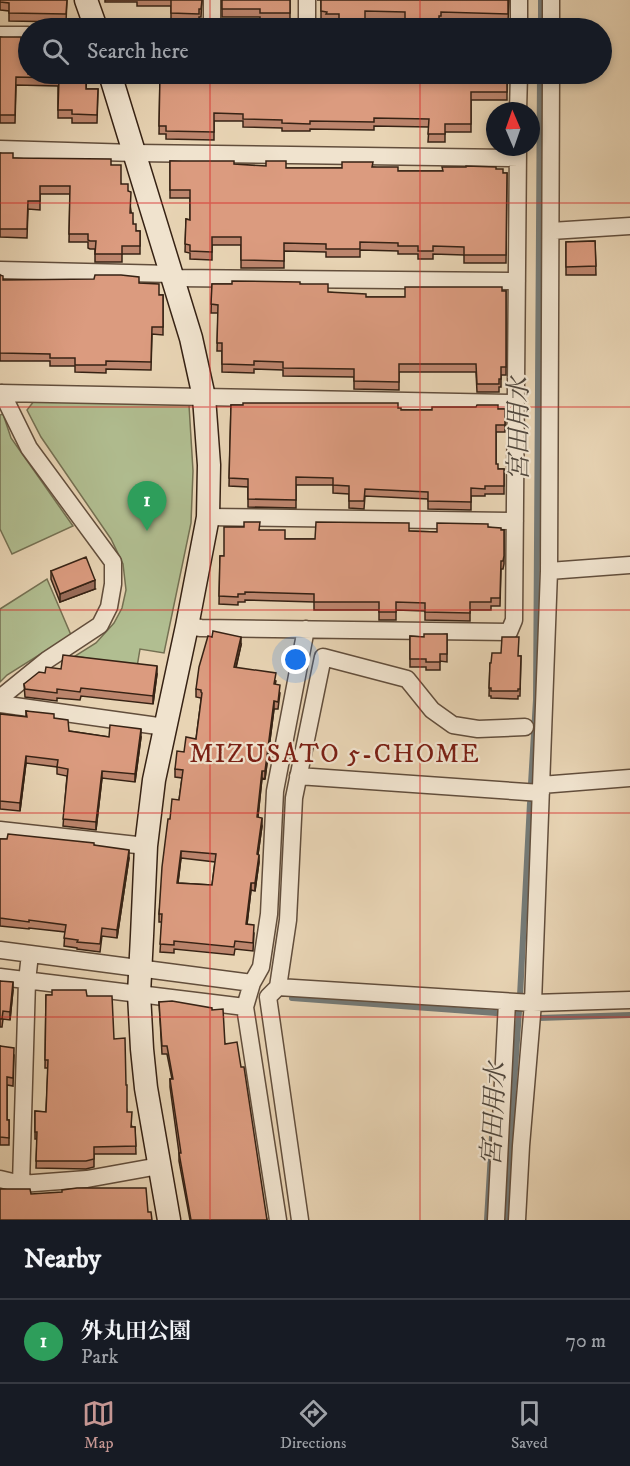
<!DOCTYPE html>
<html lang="en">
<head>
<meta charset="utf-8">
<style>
  :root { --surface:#171b24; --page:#242831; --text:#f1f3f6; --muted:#9ea1a6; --line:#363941; --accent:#c59692 }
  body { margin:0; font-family:"IM FELL DW Pica","Noto Serif JP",serif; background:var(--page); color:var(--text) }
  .compass { position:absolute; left:486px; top:102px; width:54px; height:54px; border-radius:50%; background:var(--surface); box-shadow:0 3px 9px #0003; rotate:358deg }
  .you { position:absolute; left:296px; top:660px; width:21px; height:21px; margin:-15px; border:4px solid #fff; border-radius:50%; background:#1a73e8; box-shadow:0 0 0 9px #1a73e833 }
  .badge { display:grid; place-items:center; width:39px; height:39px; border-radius:50%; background:var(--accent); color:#fff; font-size:20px; font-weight:700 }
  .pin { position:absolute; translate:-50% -50px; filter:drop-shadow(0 2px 3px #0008) }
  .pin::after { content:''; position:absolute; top:32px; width:21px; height:18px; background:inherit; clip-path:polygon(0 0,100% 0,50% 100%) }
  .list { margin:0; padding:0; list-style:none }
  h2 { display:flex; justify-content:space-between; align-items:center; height:78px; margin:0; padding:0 24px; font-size:26px }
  h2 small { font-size:20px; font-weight:400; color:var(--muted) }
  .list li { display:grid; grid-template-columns:39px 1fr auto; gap:18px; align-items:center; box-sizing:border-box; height:84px; padding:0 24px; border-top:2px solid var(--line) }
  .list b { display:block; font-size:22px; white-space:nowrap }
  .list p { margin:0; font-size:20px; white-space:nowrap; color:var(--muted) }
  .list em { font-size:20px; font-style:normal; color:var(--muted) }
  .icon { flex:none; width:33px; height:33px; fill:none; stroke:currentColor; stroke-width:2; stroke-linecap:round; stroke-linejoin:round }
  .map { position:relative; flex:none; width:630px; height:1220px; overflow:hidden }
  .search { position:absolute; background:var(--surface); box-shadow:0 3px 9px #0003; left:18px; right:18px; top:18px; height:66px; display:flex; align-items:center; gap:15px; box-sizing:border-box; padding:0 21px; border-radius:33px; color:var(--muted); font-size:22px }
  .sheet { height:162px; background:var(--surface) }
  nav { display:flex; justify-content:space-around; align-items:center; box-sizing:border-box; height:84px; border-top:2px solid var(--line); background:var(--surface); font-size:16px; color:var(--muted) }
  nav a { display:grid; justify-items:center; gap:3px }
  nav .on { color:var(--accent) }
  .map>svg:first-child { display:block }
  .green { fill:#b1be91; stroke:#747052; stroke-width:1.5 }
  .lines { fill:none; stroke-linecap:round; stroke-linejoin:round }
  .stream { stroke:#747a77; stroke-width:6 }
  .street-casing { stroke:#624e3c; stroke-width:19 }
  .secondary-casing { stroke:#362214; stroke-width:25 }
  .street { stroke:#f0e3ce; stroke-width:16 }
  .secondary { stroke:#f0e3ce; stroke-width:22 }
  .wall { fill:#bc856d; stroke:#362214; stroke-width:1.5; fill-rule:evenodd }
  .shaded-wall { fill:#996c59; stroke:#362214; stroke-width:1.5 }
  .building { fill:#db9b7f; stroke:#362214; stroke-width:1.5; fill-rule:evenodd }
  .grid { fill:none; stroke:#d62828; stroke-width:1.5; stroke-opacity:0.55 }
  .labels { text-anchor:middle; stroke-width:4.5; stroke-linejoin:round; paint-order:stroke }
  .water-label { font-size:26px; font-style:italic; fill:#50473d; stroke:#f0e3ce }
  .neighbourhood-label { font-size:26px; letter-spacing:1.5px; fill:#7a1f14; stroke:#f0e3ce }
</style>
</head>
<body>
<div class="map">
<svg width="630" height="1220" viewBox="0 0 630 1220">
  <rect width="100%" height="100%" fill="#e8d4b4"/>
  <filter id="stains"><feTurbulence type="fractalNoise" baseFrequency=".00333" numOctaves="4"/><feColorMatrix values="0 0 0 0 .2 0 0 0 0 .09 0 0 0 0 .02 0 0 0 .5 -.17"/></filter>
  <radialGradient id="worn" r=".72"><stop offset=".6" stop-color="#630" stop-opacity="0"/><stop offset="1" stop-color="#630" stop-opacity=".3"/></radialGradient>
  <path class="green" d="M34,401L189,405L193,471L191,523L164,653L140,649L137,667L75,656L96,643L114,623L122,608L126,590L123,564L111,539L41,437L27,410Z
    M3,414L11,438L73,526L12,554L0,529V415Z
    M47,579L71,635L7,675L0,682V609Z"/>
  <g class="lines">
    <path class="stream" d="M541,28V0
      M531,784L536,700L540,74
      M520,996L530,803
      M292,998L496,1013
      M539,1018L630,1015
      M487,1220L493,1120
      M507,1220L508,1171L519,1011"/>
    <g class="street-casing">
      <path id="street" d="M212,0V28
        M307,0V28
        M551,0V28
        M519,28V0
        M0,35H28
        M518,111L519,74
        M0,149L135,153L518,158
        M551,231L630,226
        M0,270L172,274
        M173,278L517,281
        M0,393L516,403
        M208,517L515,521
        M549,571L630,565
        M187,626L201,628L509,632L514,620L518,147
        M0,698L47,660L100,625L109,607L113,584V562L29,448L2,393
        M0,704L165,727
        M298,776L541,793
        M541,785L630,778
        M0,830L146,846
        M0,950L252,983
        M0,977L245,1007
        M278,987L533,1003L630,1000
        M0,1179L21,1184L87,1179L159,1166
        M21,1184L27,981L30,954
        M278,1220L245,1007L252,983L261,967L269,914L275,791L306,629
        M300,1220L268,997L278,987L288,920L294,798L323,657L407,679L432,710L453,725L478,729L525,727
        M496,1220L507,1002
        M517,1220L521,1146L533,1003L549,571L551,74"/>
    </g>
    <g class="secondary-casing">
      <path id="secondary" d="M86,0L96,28
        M110,74L191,338L204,397L209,465L208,517L187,626L154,780L146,846L142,936L139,994L142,1049L146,1088L169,1220"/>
    </g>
    <use href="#street" class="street"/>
    <use href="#secondary" class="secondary"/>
  </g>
  <path class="wall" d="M0,0H67L66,22L9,21V11L0,10Z
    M105,0H202L201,17H199V22H171V6H137V2H105Z
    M222,0H290V21H260V17H222Z
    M317,0H509L508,22L441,20V24H439V27H405V20L365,19V28H339V22H326V20L321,19V0Z
    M0,37L21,42L87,74L86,89H98L97,123H72V118H58V86L16,85L15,123H0Z
    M137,74H507V100H471V132H445V142H428L429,127L374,126V130L310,129V131H282V128L243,127V121H214V140L166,139V134H159L160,75Z
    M0,153L13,158L111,165L121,184L128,191L133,224L136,231H140V254H122V262H95V249H90L88,248V242H69L70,194H40V210L28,209L27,238L0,237Z
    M170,161L286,168H342L372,167L398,171H439L496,169L503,173H507L506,263H464V255L433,254V259H418V254H398V251L360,250V257H326V252L284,251V268H241V245H212V260L190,259V253L185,252L186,219L190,220V198H170Z
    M595,241L596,275H566V242Z
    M0,275L3,280L139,283L159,295H163V335L152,334L151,370L106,369V373L75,372V366H50V361H0Z
    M212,284H300L328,292L366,297H405L506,291V375H501V387H499V392H477L476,372H399V390L354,389V377L283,376V370L254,369V373L222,372V351H217L218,313H211Z
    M231,405L398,408L401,410L505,409V432H496V464L498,469H504V494H485V496H471V510L428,509V499L365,496L364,509L349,508V494L333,493V485H296V508L248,507V487L229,486Z
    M488,527L504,530V564L503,569H501L500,606H491V610H470V621L425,620V611L396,610V620H379V610H314V602L245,600V602H238V605L219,604L220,556H224L259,530L285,539H315L409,531L437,532Z
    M51,571L95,589L60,602L51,579Z
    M447,634V662L440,661V670H426V667H410V636L424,637Z
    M241,645L236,668L276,681L275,685L280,693L278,709H274L265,779L262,778L258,817L262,826L258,854L259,862L255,891L251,890L247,925L254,933L253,951L235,949L234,955L174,949V953L160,952L162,922H159V914L170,819L179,800L182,778L175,777V769L184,752L196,739L201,700V698L196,697V689ZM181,858L215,862L212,885L178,883Z
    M518,656H521L520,696H518V699L491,698V696H489L490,663Z
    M61,669L157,674L153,704L81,696L80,700L57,698V701L25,697L24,684L45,673Z
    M26,711L54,718L69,731L109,737H141L135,782L102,778L96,830L63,826L67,776L57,774V767L26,763L20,811L0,809V714L26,717Z
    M0,839L94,845L129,858L117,938L102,936L100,952L77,949V948L64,946L65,932L29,928V929L0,926Z
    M0,981L13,990L10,1020L3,1019L2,1027H0Z
    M46,995L87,996L114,1039L127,1112L132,1127H135L136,1154H94V1167L86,1169L36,1168L37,1139H35V1111L46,1112L48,1068H45Z
    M159,1002L212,1010L225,1044L267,1220H190L179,1161V1153L170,1087V1079H172L167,1054H162Z
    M0,1046L14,1055L13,1086L7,1085V1120H9V1145H0Z"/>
  <path class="shaded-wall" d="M95,580V589L60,602V594Z
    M241,637V645L234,675V667Z
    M157,666V674L153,704V696Z
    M274,701V709L265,779V771Z
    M141,729V737L135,782V774Z
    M26,756V763L20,811V803Z
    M102,771V778L96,830V822Z
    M262,771V778L257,825V817Z
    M262,818V826L257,862V854Z
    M129,850V858L117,938V930Z
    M181,851V858L177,890V883Z
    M259,855V862L255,891V883Z
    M251,883V890L246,932V924Z
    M13,982V990L10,1020V1012Z"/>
  <path class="building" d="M0,0H67L66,14L9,13V3L0,2Z
    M171,0H202L201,9H199V14L171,13Z
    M222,0H290V13H260V9H222Z
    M321,0H508V14L441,12V16H439V19H405V12L365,11V22H339V14H326L327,12L321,11Z
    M0,37H21V42H28V74H86V89H98L97,115L72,114V110H58L59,78L16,77L15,115H0Z
    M160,74H507V92H471V124H445V134H428L429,119L374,118V122L310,121V124L282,123V120L243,119V114L214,113V132L166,131V126H159Z
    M0,153H13V158L111,159V165H121V184H128V191L131,192L130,213H133V224H136V231H140V246H122V254H95L96,241H90L88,240V234H69L70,186H40V201H28L27,229H0Z
    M170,161H234V164L266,166V161H286V168H342V162H373L372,167H398V171H443L442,167H466V166L496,167V169H503V173H507L506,255H464V247L433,246V251H418V246H398V243L360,242V249H326V244L284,243V261L241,260V237H212V252L190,251V245L185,244L186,219L190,220V190H170Z
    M595,241L596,266L566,267V242Z
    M0,275L3,276V280L94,279L95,275H121L139,277V283L159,284V295H163V327H152L151,362L106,361V365H75V358H50V354L0,353Z
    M232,281L300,282V284H328V292L366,294V297H405V287H502V291H506V367H501V379H499V384H477L476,364H399V382L354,381V369L283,368V362L254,361V365L222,364V343H217L218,305L211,304L212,284H232Z
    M243,403H398V408H401V410H432V407H476L477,405H498V409H505V425H496V464H498V469H504V486H485V489L471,488V502L428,501V492L365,489L364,501H349V486L333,485V478L296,477V500L248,499V479L229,478L231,405H243Z
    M244,522H260L259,530H285V539H315L316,522L409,523V531L437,532V523L488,524V527L501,528V530H504V556L503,561H501L500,598H491V602H470V613L425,612V603L396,602V612H379V602H314V594L245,592V594H238V597L219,596L220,556H224V527H244Z
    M86,557L95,580L60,594L51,571Z
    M213,631L241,637L234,667L276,673L274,684L280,685L278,702L274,701L265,771H262L257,817L262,818L257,854L259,855L255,883H251L246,924L254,925L253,943L235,941L234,947L174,941V945L160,944L162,914H159L162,867L168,819H170L172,799L179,800L183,770L175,769L177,751L184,752L186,737L196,739L202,693L201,692V690L196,689L199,667L208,636L212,637ZM181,851L216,854L212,885L177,883Z
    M424,634H447V654H440V662H426V659H410V636L424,637Z
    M502,637H519L518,656H521L520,689H518V691H491V688H489L490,663H491L492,653H501Z
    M63,655L157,666L153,696L81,688L80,692L57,689V693L25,689L24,684L39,672L45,673L46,667L61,669Z
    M26,711L54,714V718L68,720L69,731L109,737L110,725L141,729L135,774L102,771L96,822L63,819L68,769L57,767L58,760L26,756L20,803L0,801V714L27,717Z
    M8,834L94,843V845L129,850L117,930L102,928L100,944L77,942L78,940L64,938L66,925L29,920V922L0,918V839H7Z
    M0,981L13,982L10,1012L3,1011L2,1019H0Z
    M52,990H86L87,996H112L114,1039L125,1038L126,1085H127V1112H132L131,1127H135L136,1146L94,1147V1159L86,1161H36L37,1132H35V1111L46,1112L48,1060H45L46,995H52Z
    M172,1001L212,1008V1010L223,1009L225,1044L237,1042L241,1067H244L267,1220H191L179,1153H181L170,1079H173L167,1046H162L159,1002Z
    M0,1046L14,1048L13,1078L7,1077V1120H9V1138L0,1137Z
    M77,1188H146L148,1212H151L152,1220H0V1189H30L31,1194L62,1192V1190Z"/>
  <path class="grid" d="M210,0V28M420,0V28M210,74V1220M420,74V1220M0,203H630M0,407H630M0,610H630M0,813H630M0,1017H630"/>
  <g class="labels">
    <g class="water-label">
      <text transform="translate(518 429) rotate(-90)" y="9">宮田用水</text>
      <text transform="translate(493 1114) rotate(-87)" y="9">宮田用水</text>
    </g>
    <g class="neighbourhood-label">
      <text x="335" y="762">MIZUSATO 5-CHOME</text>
    </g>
  </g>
  <rect width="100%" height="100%" filter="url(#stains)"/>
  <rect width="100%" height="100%" fill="url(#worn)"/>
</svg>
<svg class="compass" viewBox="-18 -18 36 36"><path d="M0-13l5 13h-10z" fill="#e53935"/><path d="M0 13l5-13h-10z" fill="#9ea1a6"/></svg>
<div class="you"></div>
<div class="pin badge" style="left:147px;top:531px;background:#2e9e5b">1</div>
<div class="search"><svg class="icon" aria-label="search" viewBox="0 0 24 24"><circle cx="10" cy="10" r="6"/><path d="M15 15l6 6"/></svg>Search here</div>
</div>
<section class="sheet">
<h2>Nearby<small></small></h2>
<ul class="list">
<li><span class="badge" style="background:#2e9e5b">1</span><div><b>外丸田公園</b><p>Park</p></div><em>70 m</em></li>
</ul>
</section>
<nav>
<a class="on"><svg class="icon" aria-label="map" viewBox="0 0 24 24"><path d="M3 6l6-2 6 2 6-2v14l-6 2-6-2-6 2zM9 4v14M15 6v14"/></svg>Map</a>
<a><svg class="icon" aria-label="directions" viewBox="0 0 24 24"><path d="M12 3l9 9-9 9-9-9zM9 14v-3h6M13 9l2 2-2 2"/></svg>Directions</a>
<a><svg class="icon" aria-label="saved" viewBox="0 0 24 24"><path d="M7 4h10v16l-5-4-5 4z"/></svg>Saved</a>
</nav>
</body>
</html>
